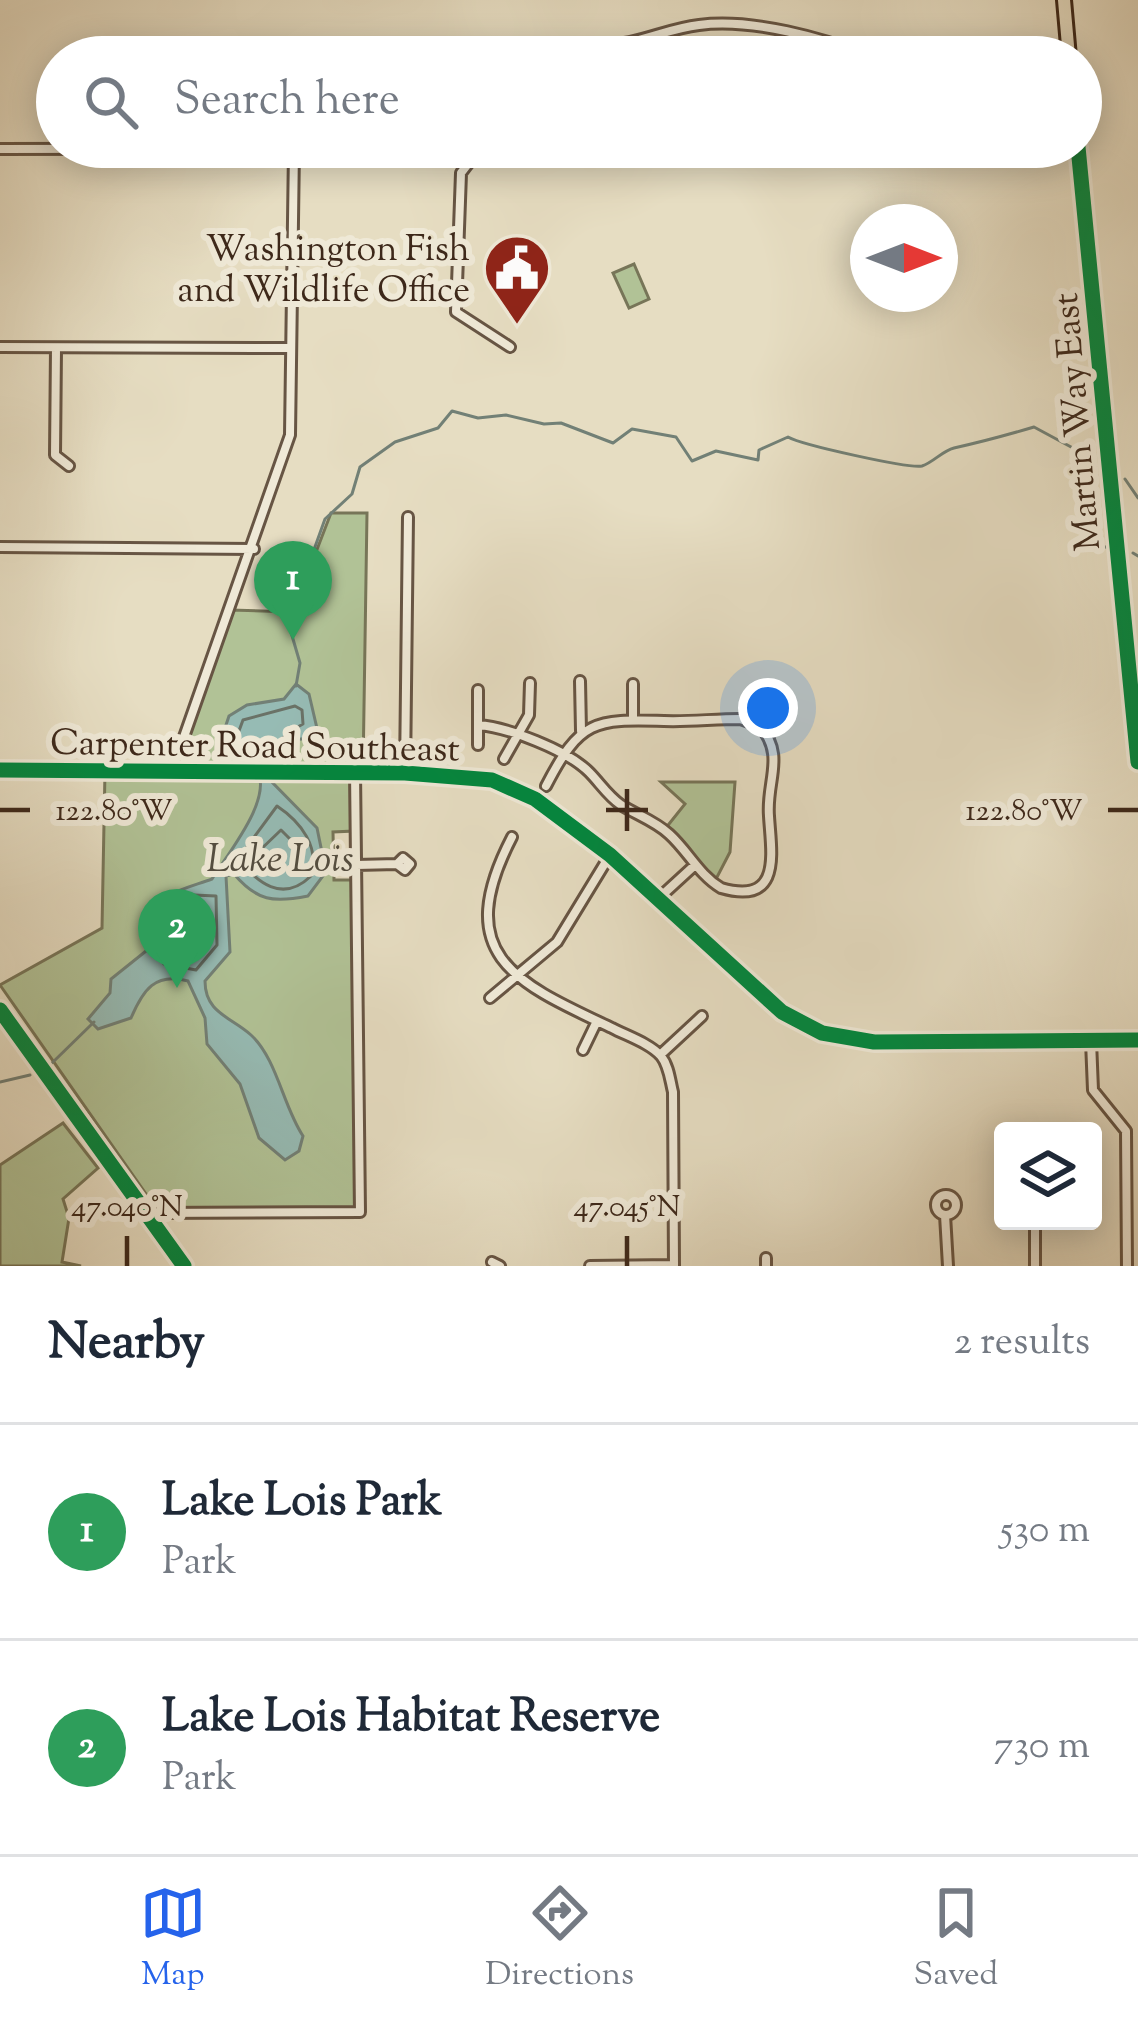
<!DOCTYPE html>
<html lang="en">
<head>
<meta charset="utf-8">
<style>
  :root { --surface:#fff; --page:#f6f6f7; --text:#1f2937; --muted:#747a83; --line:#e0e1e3; --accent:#2563eb }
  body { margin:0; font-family:"Sorts Mill Goudy",serif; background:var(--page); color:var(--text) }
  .controls { position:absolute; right:36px; bottom:36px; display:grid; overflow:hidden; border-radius:12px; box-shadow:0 6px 30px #0003 }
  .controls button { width:108px; height:108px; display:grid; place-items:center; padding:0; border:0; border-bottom:3px solid var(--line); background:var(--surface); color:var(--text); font:60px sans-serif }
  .compass { position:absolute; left:850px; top:204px; width:108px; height:108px; border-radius:50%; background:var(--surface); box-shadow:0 6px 30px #0003; rotate:90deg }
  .you { position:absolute; left:768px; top:708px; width:42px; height:42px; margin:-30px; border:9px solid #fff; border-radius:50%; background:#1a73e8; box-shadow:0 0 0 18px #1a73e833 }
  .badge { display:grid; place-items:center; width:78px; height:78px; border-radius:50%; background:var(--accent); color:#fff; font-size:39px; font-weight:700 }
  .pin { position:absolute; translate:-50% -99px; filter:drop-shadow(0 3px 6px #0008) }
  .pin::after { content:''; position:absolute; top:63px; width:42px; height:36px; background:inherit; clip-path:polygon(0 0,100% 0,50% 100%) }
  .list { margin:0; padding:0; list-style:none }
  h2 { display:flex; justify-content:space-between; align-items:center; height:156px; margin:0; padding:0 48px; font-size:51px }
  h2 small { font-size:39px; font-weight:400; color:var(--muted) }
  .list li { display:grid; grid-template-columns:78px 1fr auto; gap:36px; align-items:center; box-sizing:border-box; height:216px; padding:0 48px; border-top:3px solid var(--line) }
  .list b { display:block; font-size:45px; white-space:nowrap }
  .list p { margin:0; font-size:39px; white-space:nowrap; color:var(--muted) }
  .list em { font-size:39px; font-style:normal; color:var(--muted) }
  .icon { flex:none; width:66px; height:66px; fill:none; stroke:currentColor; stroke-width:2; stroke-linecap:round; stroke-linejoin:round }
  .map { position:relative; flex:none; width:1138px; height:1266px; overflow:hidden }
  .search { position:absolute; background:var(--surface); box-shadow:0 6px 30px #0003; left:36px; right:36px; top:36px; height:132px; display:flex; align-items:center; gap:30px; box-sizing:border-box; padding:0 42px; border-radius:66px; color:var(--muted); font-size:45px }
  .sheet { height:588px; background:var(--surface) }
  nav { display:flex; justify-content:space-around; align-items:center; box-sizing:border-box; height:168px; border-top:3px solid var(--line); background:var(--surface); font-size:33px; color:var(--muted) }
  nav a { display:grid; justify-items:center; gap:6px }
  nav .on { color:var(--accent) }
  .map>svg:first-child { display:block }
  .green { fill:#b1c296; stroke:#777558; stroke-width:3 }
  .water { fill:#96bbb4; stroke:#728076; stroke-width:3 }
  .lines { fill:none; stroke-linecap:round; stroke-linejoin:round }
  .shore { stroke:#6a7267; stroke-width:3 }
  .stream { stroke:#728076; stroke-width:3 }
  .minor-casing { stroke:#675544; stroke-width:14 }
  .secondary-casing { stroke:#3d281a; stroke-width:16 }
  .primary-casing { stroke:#3d281a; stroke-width:18 }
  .minor { stroke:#efe9d7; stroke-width:8 }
  .secondary { stroke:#efe9d7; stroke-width:10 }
  .primary { stroke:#e6ddc2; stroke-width:12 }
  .cycleway-casing { stroke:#efe9d7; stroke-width:22 }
  .cycleway { stroke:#00873e; stroke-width:15 }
  .ticks { fill:none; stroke:#3d281a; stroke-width:4.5 }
  .labels { text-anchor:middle; stroke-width:12; stroke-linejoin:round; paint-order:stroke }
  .poi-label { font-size:36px; fill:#3d281a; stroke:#efe9d7; text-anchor:end }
  .street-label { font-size:36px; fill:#3d281a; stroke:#efe9d7 }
  .water-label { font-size:39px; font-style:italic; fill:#534d40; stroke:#efe9d7 }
  .ticks-label { font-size:30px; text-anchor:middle; fill:#3d281a; stroke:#efe9d7; stroke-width:12; stroke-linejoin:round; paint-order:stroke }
</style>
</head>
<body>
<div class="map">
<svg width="1138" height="1266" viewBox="0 0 1138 1266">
  <rect width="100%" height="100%" fill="#e6ddc2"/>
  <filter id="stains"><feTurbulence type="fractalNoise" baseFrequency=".00167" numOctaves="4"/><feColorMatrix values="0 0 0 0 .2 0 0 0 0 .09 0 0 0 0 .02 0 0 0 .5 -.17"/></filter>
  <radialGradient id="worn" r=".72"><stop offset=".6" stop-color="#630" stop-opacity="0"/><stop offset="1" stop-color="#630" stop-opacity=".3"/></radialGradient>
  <path class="green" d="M634,264L649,299L629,308L613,273Z
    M331,513H367L363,772L354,775V831L333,832L334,880H354L356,1209L158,1211L0,985L102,928L105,771H171L231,610L293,612Z
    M661,782H735L730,852L714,883L665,829L685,804Z
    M63,1123L98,1168L63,1199L69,1218L62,1262L81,1266H0V1165Z"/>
  <path class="water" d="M296,684L309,694L319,737L293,740L267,762L268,778L317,828L326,872L308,896C273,903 257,901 234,874L226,876L230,952L205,981C205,1013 231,1017 251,1035C277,1059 283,1106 303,1136L299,1151L285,1160L259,1138L240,1084L207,1044L205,1018L188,981C155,972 143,990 131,1018L98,1029L88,1019L110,993L111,979L156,943L144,920C161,892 184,889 212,879C229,852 275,796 256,769C246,754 231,755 222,737L229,716L247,705L284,699Z"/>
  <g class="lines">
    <path class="shore" d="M295,706L302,710L303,724C287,732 275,748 257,752L236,739L243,720Z
      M277,806C301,822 320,847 311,876C282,904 257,882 238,859Z
      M281,830L294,843L299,866L272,873L256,854Z
      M194,895L216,896L217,945L196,970L164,964L160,957L168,940L160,918Z"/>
    <path class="stream" d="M1125,479L1138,498
      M1097,547H1106
      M1133,553L1138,556
      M296,686L300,663L288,622L325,519L352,494L360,467L395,442L438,428L452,411L478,418L506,415L544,424L561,423L613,443L632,429L676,437L692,461L716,451L758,460L759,450L788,437C802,445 910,469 922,466C934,462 942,451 954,448C981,442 1007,435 1034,427L1084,454L1096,469
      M52,1063L94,1022
      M0,1082L30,1075"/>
    <g class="minor-casing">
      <path id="minor" d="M589,57L600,45C636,46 664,29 699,25C752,18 823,38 872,57
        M481,147L461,173L456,312L510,347
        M0,149L442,148
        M0,347L289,348
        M56,348L55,455L69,466
        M0,547L254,549
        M580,681L581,731
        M633,684V719
        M478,725C507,727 567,750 589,772C600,783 607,795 621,805C637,815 655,821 669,834C688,851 699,875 721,888C783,906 771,852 769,816C766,781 786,756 760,726L740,719C714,719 689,722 664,721C594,719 580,720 546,786
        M478,745V690
        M504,759L529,715L530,683
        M172,771L290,435L294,149
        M405,773L408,517
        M512,837C451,955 514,982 612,1028C627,1036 649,1043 661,1056C669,1066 670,1080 673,1092L674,1266
        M356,865L397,864L403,858L410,864L405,870L397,864
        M659,898L695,865
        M490,998L557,942L610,855
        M1091,1041L1093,1090L1126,1131L1127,1266
        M583,1050L597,1021
        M660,1055L702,1016
        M936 1205a10 10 0 1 1 20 0a10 10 0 1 1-20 0Z
        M149,1213L360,1212L355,772
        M945,1215L948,1266
        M492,1262L500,1266
        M590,1266L674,1265
        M766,1266V1258
        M1035,1266V1221"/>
    </g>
    <g class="secondary-casing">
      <path id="secondary" d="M0,770L405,773L492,780L535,799L610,855L782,1012L822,1033L874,1042L1138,1040
        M0,1010L184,1266"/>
    </g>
    <g class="primary-casing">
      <path id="primary" d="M1064,0L1069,57
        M1078,147L1138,762"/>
    </g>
    <use href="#minor" class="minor"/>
    <use href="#secondary" class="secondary"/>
    <use href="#primary" class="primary"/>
    <g class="cycleway-casing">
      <path id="cycleway" d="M1078,147L1138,762
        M0,770L405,773L492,780L535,799L610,855L782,1012L822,1033L874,1042L1138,1040
        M0,1010L184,1266"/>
    </g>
    <use href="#cycleway" class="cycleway"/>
  </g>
  <path class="ticks" d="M627,789V831M0,810H30M606,810H648M1108,810H1138M127,1236V1266M627,1236V1266"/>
  <defs>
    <g id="civic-pin" transform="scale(3.45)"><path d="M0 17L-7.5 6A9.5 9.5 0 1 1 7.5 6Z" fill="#8f2418" stroke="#efe9d7"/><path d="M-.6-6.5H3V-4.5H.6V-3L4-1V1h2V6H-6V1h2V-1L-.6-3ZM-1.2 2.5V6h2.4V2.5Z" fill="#fff"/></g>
  </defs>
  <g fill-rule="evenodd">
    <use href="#civic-pin" x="517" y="268"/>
  </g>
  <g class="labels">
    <g class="poi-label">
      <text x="470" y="260">Washington Fish<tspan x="470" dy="41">and Wildlife Office</tspan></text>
    </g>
    <g class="street-label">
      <text transform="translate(1075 422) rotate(-95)" y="13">Martin Way East</text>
      <text transform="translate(255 744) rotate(1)" y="13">Carpenter Road Southeast</text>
    </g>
    <g class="water-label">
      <text x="280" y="871">Lake Lois</text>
    </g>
  </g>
  <g class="ticks-label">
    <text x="1024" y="820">122.80°W</text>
    <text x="114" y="820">122.80°W</text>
    <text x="127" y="1216">47.040°N</text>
    <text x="627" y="1216">47.045°N</text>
  </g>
  <rect width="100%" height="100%" filter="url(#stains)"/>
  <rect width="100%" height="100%" fill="url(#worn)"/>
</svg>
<div class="controls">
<button><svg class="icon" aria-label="layers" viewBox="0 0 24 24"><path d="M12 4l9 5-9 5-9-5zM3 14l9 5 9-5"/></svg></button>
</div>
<svg class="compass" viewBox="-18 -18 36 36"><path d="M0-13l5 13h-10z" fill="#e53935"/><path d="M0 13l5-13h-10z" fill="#747a83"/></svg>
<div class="you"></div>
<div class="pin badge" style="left:293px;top:640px;background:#2e9e5b">1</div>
<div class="pin badge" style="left:177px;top:988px;background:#2e9e5b">2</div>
<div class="search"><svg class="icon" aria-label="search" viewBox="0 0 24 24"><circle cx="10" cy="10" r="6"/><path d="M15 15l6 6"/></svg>Search here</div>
</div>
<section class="sheet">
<h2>Nearby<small>2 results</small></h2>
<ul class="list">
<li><span class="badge" style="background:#2e9e5b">1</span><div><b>Lake Lois Park</b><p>Park</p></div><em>530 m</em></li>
<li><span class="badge" style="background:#2e9e5b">2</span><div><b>Lake Lois Habitat Reserve</b><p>Park</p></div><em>730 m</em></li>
</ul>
</section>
<nav>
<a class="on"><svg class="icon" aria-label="map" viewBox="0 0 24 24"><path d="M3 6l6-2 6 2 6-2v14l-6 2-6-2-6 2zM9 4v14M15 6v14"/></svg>Map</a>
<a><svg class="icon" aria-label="directions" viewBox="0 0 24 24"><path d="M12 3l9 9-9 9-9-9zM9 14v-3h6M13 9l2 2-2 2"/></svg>Directions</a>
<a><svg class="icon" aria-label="saved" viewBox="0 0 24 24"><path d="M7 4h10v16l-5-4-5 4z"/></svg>Saved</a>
</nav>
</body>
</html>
